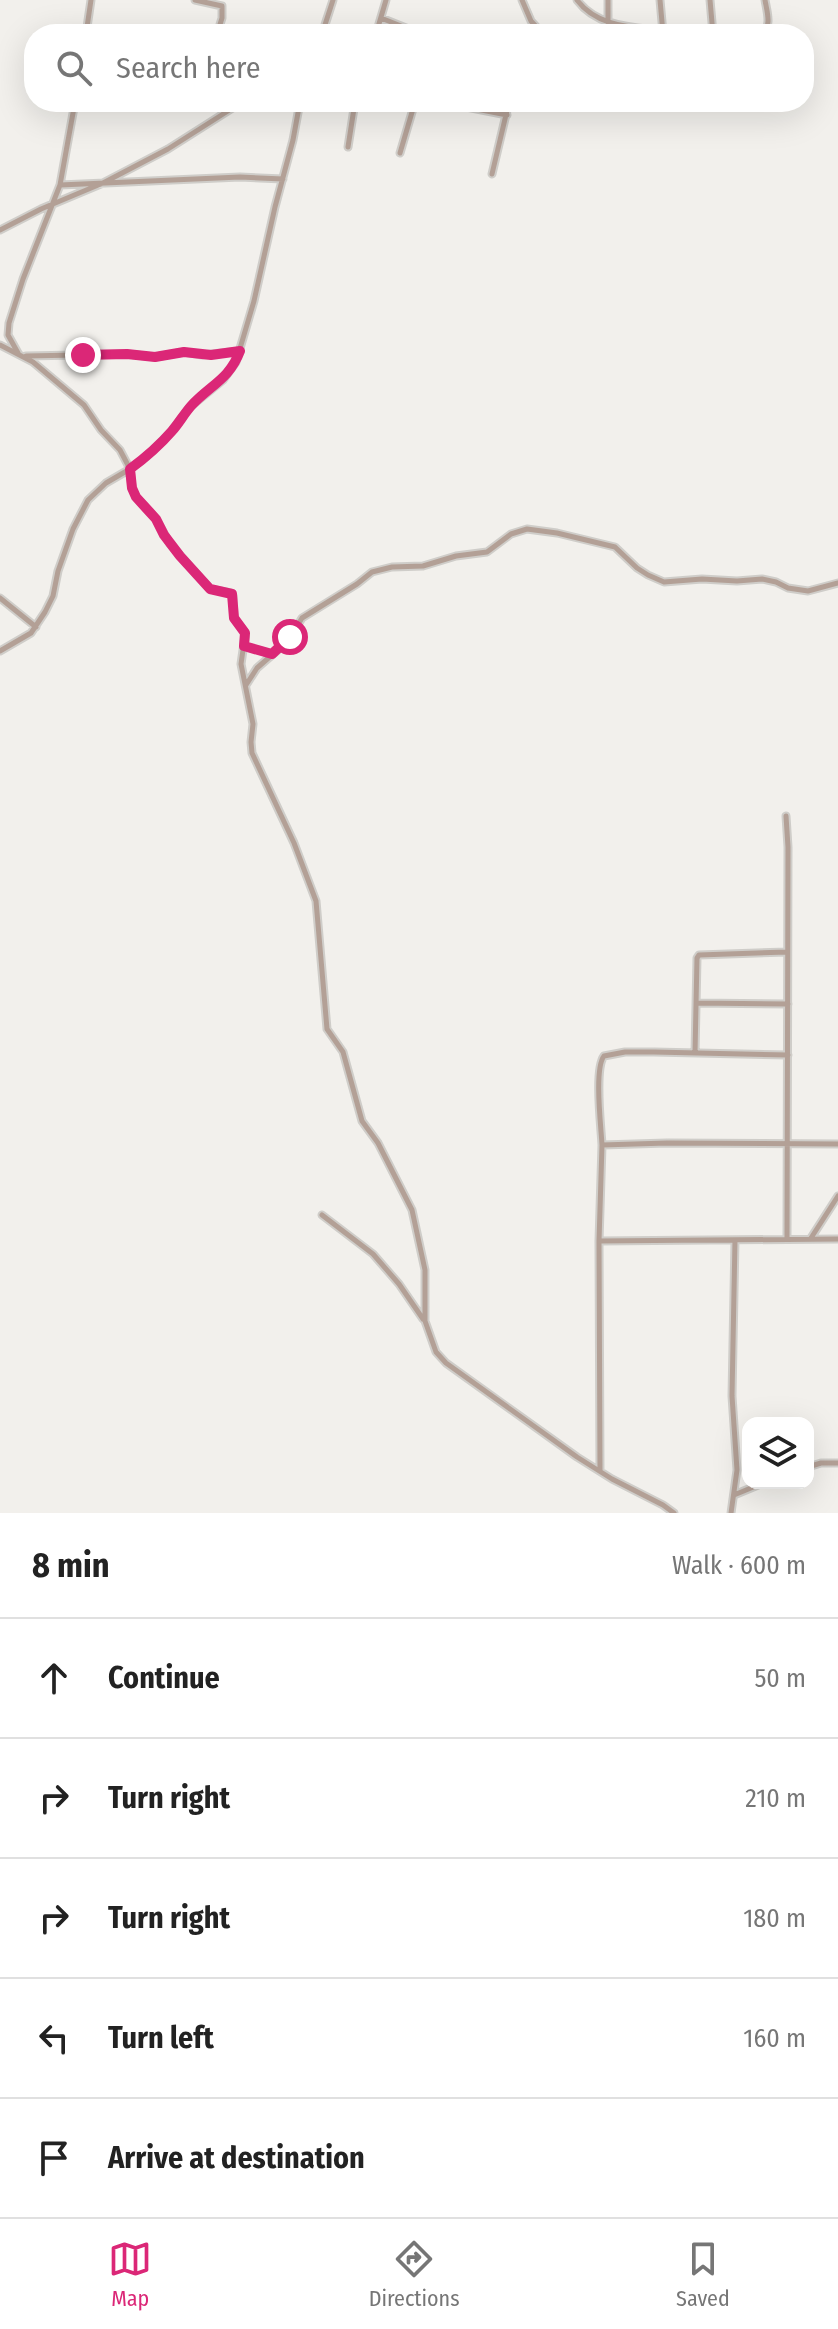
<!DOCTYPE html>
<html lang="en">
<head>
<meta charset="utf-8">
<style>
  :root { --surface:#fff; --page:#f2f2f2; --text:#222; --muted:#767676; --line:#e0e0e0; --accent:#db2777 }
  body { margin:0; font-family:"Fira Sans Condensed",sans-serif; background:var(--page); color:var(--text) }
  .controls { position:absolute; right:24px; bottom:24px; display:grid; overflow:hidden; border-radius:16px; box-shadow:0 8px 32px #0002 }
  .controls button { width:72px; height:72px; display:grid; place-items:center; padding:0; border:0; border-bottom:2px solid var(--line); background:var(--surface); color:var(--text); font:40px sans-serif }
  .stop { position:absolute; width:24px; height:24px; margin:-18px; border:6px solid #db2777; border-radius:50%; background:#fff }
  .stop.end { background:#db2777; border-color:#fff; box-shadow:0 2px 8px #0008 }
  .list { margin:0; padding:0; list-style:none }
  h2 { display:flex; justify-content:space-between; align-items:center; height:104px; margin:0; padding:0 32px; font-size:34px }
  h2 small { font-size:26px; font-weight:400; color:var(--muted) }
  .list li { display:grid; grid-template-columns:52px 1fr auto; gap:24px; align-items:center; box-sizing:border-box; height:120px; padding:0 32px; border-top:2px solid var(--line) }
  .list b { display:block; font-size:30px; white-space:nowrap }
  .list em { font-size:26px; font-style:normal; color:var(--muted) }
  .icon { flex:none; width:44px; height:44px; fill:none; stroke:currentColor; stroke-width:2; stroke-linecap:round; stroke-linejoin:round }
  .map { position:relative; flex:none; width:838px; height:1513px; overflow:hidden }
  .search { position:absolute; background:var(--surface); box-shadow:0 8px 32px #0002; left:24px; right:24px; top:24px; height:88px; display:flex; align-items:center; gap:20px; box-sizing:border-box; padding:0 28px; border-radius:32px; color:var(--muted); font-size:30px }
  .sheet { height:704px; background:var(--surface) }
  nav { display:flex; justify-content:space-around; align-items:center; box-sizing:border-box; height:112px; border-top:2px solid var(--line); background:var(--surface); font-size:22px; color:var(--muted) }
  nav a { display:grid; justify-items:center; gap:4px }
  nav .on { color:var(--accent) }
  .map>svg:first-child { display:block }
  .lines { fill:none; stroke-linecap:round; stroke-linejoin:round }
  .minor-casing { stroke:#cfcdc9; stroke-width:9 }
  .minor { stroke:#b3a096; stroke-width:5 }
  .route { stroke:#db2777; stroke-width:10 }
</style>
</head>
<body>
<div class="map">
<svg width="838" height="1513" viewBox="0 0 838 1513">
  <rect width="100%" height="100%" fill="#f2f0ec"/>
  <g class="lines">
    <g class="minor-casing">
      <path id="minor" d="M195,0L222,6V18L217,34
        M522,0L531,21L543,34
        M577,0C597,27 632,27 663,31
        M608,0V22
        M660,0L663,33
        M710,0L713,34
        M381,18L411,30L433,34
        M86,34L91,0
        M322,34L333,0
        M376,34L386,0
        M762,34C772,26 767,12 765,0
        M441,102L507,115
        M348,147L355,102
        M400,153L415,102
        M492,174L509,102
        M60,185L240,177L283,179
        M0,230L41,209L103,183L168,149L242,102
        M0,345L33,362L84,405L101,430L120,450L130,469L132,488L136,497L156,519L170,544L210,589L231,593L233,596L234,618L244,631L245,636L241,664L253,724L251,742L252,753L294,843L316,901L327,1029L343,1052L362,1121L378,1143L412,1210L425,1270V1321L436,1352L446,1363L577,1457L612,1479L663,1505L674,1513
        M18,353L8,335L9,323L23,279L60,185L75,102
        M26,356L127,354L155,357L184,352L202,355L240,351
        M0,598L36,627
        M244,646L272,654
        M0,651L31,633L45,612L53,596L58,571L73,529L88,500L106,483L130,469L146,457L170,433L190,407L223,380L236,362L254,301L275,207L293,140L300,102
        M246,685L257,668L288,641L302,618L357,584L372,572L392,567L423,566L456,556L487,552L511,534L527,529L557,533L615,547L637,568L648,575L664,582L702,579L737,581L762,579L776,582L788,588L808,591L838,583
        M786,816L788,847L787,1239
        M696,1003L788,1004
        M695,1053L697,958L699,955L787,952
        M602,1145C601,1126 594,1069 604,1056L625,1052H654L788,1055
        M322,1215L373,1254L399,1284L423,1319
        M811,1238L838,1196
        M599,1241L838,1239
        M808,1467L821,1463H838
        M600,1471L599,1241L602,1145L667,1143L838,1144
        M734,1495L763,1483
        M731,1513L737,1470L732,1396L735,1240"/>
    </g>
    <use href="#minor" class="minor"/>
  </g>
  <g class="lines">
    <path class="route" d="M83,355L127,354L155,357L184,352L211,355L240,351C229,380 210,385 191,406C184,414 179,423 172,431C159,446 145,458 130,469L132,488L136,497L156,519L164,535L180,556L210,589L232,594L234,618L245,633L244,646L272,654L290,637"/>
  </g>
</svg>
<div class="controls">
<button><svg class="icon" aria-label="layers" viewBox="0 0 24 24"><path d="M12 4l9 5-9 5-9-5zM3 14l9 5 9-5"/></svg></button>
</div>
<div class="stop" style="left:290px;top:637px"></div>
<div class="stop end" style="left:83px;top:355px"></div>
<div class="search"><svg class="icon" aria-label="search" viewBox="0 0 24 24"><circle cx="10" cy="10" r="6"/><path d="M15 15l6 6"/></svg>Search here</div>
</div>
<section class="sheet">
<h2>8 min<small>Walk · 600 m</small></h2>
<ul class="list">
<li><svg class="icon" aria-label="ahead" viewBox="0 0 24 24"><path d="M12 20V5M6 11l6-6 6 6"/></svg><div><b>Continue</b></div><em>50 m</em></li>
<li><svg class="icon" aria-label="right" viewBox="0 0 24 24"><path d="M7 20v-9h11M14 6l5 5-5 5"/></svg><div><b>Turn right</b></div><em>210 m</em></li>
<li><svg class="icon" aria-label="right" viewBox="0 0 24 24"><path d="M7 20v-9h11M14 6l5 5-5 5"/></svg><div><b>Turn right</b></div><em>180 m</em></li>
<li><svg class="icon" aria-label="left" viewBox="0 0 24 24"><path d="M17 20v-9H6M10 6l-5 5 5 5"/></svg><div><b>Turn left</b></div><em>160 m</em></li>
<li><svg class="icon" aria-label="arrive" viewBox="0 0 24 24"><path d="M6 21V4h12l-3 4 3 4H6"/></svg><div><b>Arrive at destination</b></div></li>
</ul>
</section>
<nav>
<a class="on"><svg class="icon" aria-label="map" viewBox="0 0 24 24"><path d="M3 6l6-2 6 2 6-2v14l-6 2-6-2-6 2zM9 4v14M15 6v14"/></svg>Map</a>
<a><svg class="icon" aria-label="directions" viewBox="0 0 24 24"><path d="M12 3l9 9-9 9-9-9zM9 14v-3h6M13 9l2 2-2 2"/></svg>Directions</a>
<a><svg class="icon" aria-label="saved" viewBox="0 0 24 24"><path d="M7 4h10v16l-5-4-5 4z"/></svg>Saved</a>
</nav>
</body>
</html>
